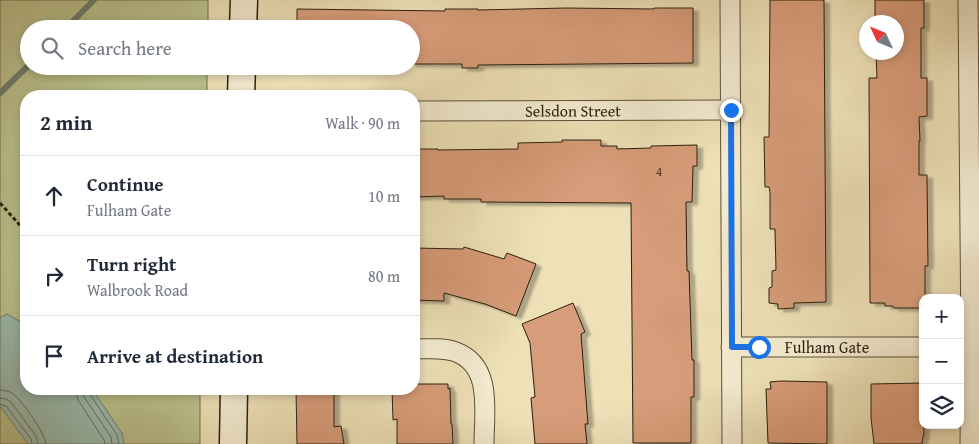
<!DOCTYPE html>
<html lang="en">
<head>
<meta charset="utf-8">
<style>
  :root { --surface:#fff; --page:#f6f6f7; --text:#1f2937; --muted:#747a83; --line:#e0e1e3 }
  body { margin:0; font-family:"Gentium Book Plus",serif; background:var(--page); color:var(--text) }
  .controls { position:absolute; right:15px; bottom:15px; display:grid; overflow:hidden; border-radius:10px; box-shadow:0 2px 8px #0003 }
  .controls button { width:45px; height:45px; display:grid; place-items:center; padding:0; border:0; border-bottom:1px solid var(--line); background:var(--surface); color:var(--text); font:25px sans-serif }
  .compass { position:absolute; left:859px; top:15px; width:45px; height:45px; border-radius:50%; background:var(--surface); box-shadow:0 2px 8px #0003; rotate:314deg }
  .stop { position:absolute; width:15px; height:15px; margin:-11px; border:4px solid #1a73e8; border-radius:50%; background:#fff }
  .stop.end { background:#1a73e8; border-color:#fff; box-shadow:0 1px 5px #0008 }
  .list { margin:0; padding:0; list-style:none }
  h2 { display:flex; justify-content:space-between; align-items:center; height:65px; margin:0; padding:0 20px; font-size:21px }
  h2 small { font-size:16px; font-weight:400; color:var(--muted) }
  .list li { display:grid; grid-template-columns:32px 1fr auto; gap:15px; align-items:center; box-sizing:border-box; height:80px; padding:0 20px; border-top:1px solid var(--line) }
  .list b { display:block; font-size:19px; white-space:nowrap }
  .list p { margin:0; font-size:16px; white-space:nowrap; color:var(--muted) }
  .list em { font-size:16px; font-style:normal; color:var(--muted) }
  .icon { flex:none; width:28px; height:28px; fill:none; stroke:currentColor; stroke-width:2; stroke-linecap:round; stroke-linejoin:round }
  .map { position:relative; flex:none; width:979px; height:444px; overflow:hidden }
  .search { position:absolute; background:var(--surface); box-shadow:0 2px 8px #0003; left:20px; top:20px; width:400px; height:55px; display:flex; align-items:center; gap:12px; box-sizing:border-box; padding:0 18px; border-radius:28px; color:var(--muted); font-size:19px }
  .panel { position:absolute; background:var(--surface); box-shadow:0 2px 8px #0003; left:20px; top:90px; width:400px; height:305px; border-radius:20px }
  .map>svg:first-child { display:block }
  .green { fill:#bbc28d; stroke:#74704e }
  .water { fill:#99bdb0; stroke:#6d7d70 }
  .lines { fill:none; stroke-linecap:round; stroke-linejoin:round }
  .shore { stroke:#626e60; stroke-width:1 }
  .stream { stroke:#6d7d70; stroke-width:6 }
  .building { fill:#d79c79; stroke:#2c1e0f; filter:url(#shadow) }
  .street-casing { stroke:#5c4f39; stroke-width:21 }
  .secondary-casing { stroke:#2c1e0f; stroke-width:29 }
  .path { stroke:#2c1e0f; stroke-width:3; stroke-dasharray:4 2.5; stroke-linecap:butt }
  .street { stroke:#f4ecd1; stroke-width:19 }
  .secondary { stroke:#f4ecd1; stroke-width:26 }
  .route { stroke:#1a73e8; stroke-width:6 }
  .labels { text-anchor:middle; stroke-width:5; stroke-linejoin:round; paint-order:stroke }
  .number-label { font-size:14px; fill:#573e2a }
  .street-label { font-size:16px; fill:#2c1e0f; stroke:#f4ecd1 }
</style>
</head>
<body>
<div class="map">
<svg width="979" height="444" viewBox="0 0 979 444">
  <defs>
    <filter id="shadow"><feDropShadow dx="5.5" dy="3" stdDeviation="1" flood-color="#0004"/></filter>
  </defs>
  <rect width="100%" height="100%" fill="#eee1b8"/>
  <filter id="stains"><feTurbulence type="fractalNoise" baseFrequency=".004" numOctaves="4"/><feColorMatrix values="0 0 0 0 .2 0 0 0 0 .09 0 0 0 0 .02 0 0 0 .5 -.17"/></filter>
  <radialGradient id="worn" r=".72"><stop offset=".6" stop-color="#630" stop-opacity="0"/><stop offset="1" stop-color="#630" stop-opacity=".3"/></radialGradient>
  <path class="green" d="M0,0H208V29H29V66H207V96H26V389H200V444H0Z"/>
  <path class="water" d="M7,314L26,325V389H92L122,433L124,444H28L0,406V318Z"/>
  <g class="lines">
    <path class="shore" d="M75,389L78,400L104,440L105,444
      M82,389L84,397L111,437L112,444
      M88,389L89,393L117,435L119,444
      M0,390C4,390 8,391 12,393C21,399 45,433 46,444
      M0,398L6,399L11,402L36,436L38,444
      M0,404L6,406L31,439L32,444"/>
    <path class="stream" d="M65,29L94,0
      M0,93L29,65"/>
  </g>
  <path class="building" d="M770,0H824L826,302L794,303V308L778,309V304L769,303V288L772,287V271L776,270L775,229H770V192L769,187H765L764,137H769Z
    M875,0H924V28H921V78H927V116L919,117L920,141H919V175H927L928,266H925V298H921V308H894L893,306H885V303H870L869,78H877L876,52H896V22H875Z
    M566,8L654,9V8H693V63L478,65V68H462V64H411V29H297V9L445,11V9H478V10Z
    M562,140H601V146H617V149L651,148V146L697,145V166H693L692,202H686L687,271H689L692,360H694V397H691V443H633L631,203L481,202V199H444V196L414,197V149H438V150L518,149V143L562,142Z
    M464,247L504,259L507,253L536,264L516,316L485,304L444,293V301L414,300V248L463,249Z
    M573,303L585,332L581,334L588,424H585L587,444H535L531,398L535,397L530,343L522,324Z
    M781,381L827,382V444L768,443L766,389H771L770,382Z
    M923,383L924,436H923L922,444H874L871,418V384Z
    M414,384H448V389L450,388L451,424H452L453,444H397V419L393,420L392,389H414Z
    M296,389H334V427L341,426L344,444H297Z"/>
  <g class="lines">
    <g class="street-casing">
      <g id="street">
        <path d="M730,0L732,444"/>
        <path d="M968,0L971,347L970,444"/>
        <path id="s1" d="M414,111L731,110"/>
        <path id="s2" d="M731,347H923"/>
        <path d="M414,349C427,349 443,347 456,352C493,366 484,412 484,444"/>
      </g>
    </g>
    <g class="secondary-casing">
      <path id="secondary" d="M243,29L244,0
        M241,96L242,66
        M233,444L234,389"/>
    </g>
    <path class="path" d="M0,203L26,232"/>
    <use href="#street" class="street"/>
    <use href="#secondary" class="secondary"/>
  </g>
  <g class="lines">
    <path class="route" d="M731,110L732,347H759"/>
  </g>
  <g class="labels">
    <g class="number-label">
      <text x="659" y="176">4</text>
    </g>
    <g class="street-label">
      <text dy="6" stroke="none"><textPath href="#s1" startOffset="159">Selsdon Street</textPath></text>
      <text dy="6" stroke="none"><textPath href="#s2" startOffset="96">Fulham Gate</textPath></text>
    </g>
  </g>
  <rect width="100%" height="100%" filter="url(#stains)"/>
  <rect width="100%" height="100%" fill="url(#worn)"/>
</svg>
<div class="controls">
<button>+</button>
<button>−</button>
<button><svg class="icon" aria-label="layers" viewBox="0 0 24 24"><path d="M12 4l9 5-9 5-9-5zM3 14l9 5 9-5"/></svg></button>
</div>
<svg class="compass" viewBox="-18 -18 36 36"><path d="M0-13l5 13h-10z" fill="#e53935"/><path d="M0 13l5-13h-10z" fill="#747a83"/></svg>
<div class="stop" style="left:759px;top:347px"></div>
<div class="stop end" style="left:731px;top:110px"></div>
<div class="search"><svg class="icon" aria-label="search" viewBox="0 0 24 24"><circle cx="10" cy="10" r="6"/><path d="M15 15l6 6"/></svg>Search here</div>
<section class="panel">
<h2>2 min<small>Walk · 90 m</small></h2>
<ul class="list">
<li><svg class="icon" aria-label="ahead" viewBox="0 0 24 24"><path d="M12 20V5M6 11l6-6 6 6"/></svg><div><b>Continue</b><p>Fulham Gate</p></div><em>10 m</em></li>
<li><svg class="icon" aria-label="right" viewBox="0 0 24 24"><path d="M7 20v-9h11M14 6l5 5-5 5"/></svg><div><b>Turn right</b><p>Walbrook Road</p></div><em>80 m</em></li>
<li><svg class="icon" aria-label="arrive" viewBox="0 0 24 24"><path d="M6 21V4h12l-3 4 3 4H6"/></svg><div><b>Arrive at destination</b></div></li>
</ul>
</section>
</div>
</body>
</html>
